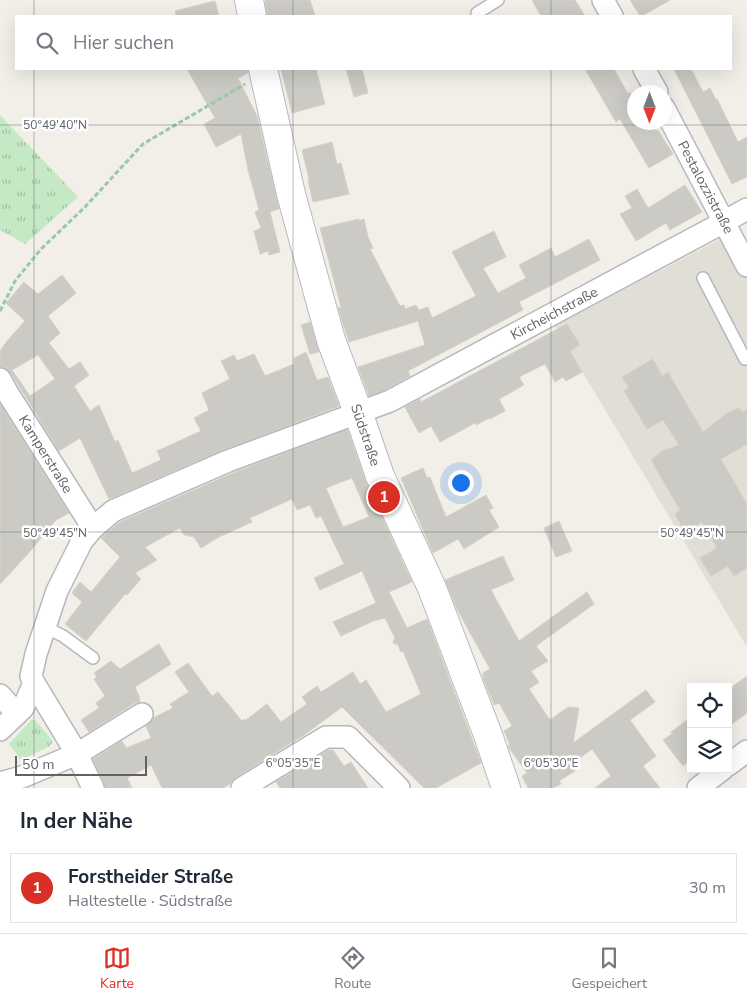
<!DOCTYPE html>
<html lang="de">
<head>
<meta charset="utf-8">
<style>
  :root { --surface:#fff; --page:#f2f2f3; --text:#1f2937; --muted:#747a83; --line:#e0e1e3; --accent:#d93025 }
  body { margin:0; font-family:"Nunito Sans",sans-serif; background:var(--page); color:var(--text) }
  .controls { position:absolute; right:15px; bottom:15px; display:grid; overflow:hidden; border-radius:0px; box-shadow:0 5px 20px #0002 }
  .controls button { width:45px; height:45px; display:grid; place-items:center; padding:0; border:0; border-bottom:1px solid var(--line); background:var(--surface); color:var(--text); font:25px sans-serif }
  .compass { position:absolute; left:627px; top:85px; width:45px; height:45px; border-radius:50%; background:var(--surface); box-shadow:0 5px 20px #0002; rotate:180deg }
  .scale { position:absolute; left:15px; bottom:12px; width:132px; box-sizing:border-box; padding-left:5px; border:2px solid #5f6368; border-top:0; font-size:14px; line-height:18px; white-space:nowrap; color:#5f6368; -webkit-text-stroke:4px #fff; paint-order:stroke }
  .you { position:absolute; left:460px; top:482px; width:18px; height:18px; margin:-12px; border:4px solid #fff; border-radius:50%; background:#1a73e8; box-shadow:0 0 0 8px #1a73e833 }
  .badge { display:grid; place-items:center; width:32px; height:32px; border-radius:50%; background:var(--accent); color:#fff; font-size:16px; font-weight:700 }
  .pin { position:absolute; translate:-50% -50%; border:2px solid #fff; box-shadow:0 1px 5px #0006 }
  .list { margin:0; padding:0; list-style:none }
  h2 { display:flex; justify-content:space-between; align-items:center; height:65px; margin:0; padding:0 20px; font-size:21px }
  h2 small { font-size:16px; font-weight:400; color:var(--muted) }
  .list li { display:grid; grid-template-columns:32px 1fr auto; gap:15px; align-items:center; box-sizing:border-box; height:70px; margin:0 10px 10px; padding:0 10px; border:1px solid var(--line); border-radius:0px }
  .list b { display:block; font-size:19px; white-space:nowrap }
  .list p { margin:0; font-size:16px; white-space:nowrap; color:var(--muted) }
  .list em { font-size:16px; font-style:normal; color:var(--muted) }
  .icon { flex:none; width:28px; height:28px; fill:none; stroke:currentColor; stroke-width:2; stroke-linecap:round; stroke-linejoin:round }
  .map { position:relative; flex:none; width:747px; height:788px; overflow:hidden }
  .search { position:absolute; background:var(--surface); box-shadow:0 5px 20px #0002; left:15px; right:15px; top:15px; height:55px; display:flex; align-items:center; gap:12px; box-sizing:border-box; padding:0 18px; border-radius:0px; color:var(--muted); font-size:19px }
  .sheet { height:145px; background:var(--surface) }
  nav { display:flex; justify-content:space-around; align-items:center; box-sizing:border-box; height:70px; border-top:1px solid var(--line); background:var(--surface); font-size:14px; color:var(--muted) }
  nav a { display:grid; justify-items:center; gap:2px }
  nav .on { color:var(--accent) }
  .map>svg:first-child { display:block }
  .education { fill:#e1ded6 }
  .grass { fill:url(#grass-tufts) }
  .building { fill:#cccac5; stroke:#d6d1c6; fill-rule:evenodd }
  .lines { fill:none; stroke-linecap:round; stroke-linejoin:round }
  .lane-casing { stroke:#b5b8bc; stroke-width:14 }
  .street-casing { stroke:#b5b8bc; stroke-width:24 }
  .secondary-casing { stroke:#b6babf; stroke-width:30 }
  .path { stroke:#9cc7a9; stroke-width:3; stroke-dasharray:5 2.5; stroke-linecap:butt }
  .lane { stroke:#fff; stroke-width:11 }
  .street { stroke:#fff; stroke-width:21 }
  .secondary { stroke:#fff; stroke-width:28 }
  .ticks { fill:none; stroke:#5f6368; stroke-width:1; stroke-opacity:0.45 }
  .labels { text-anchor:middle; stroke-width:5; stroke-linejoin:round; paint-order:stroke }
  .street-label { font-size:14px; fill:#5f6368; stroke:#fff }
  .ticks-label { font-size:12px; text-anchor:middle; fill:#5f6368; stroke:#fff; stroke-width:5; stroke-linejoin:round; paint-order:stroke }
</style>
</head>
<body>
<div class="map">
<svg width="747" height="788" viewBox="0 0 747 788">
  <defs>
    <pattern id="grass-tufts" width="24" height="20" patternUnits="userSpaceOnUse" patternTransform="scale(1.25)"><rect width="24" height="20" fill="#c5e8c5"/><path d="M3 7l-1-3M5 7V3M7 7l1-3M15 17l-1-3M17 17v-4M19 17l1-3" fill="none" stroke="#a3c0a4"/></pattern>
  </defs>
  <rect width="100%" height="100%" fill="#f1efe8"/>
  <path class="education" d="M726,236L747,277V647L555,326Z"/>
  <path class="grass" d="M0,115L78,197L25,244L0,230Z
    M31,720H35L52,740V743L50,746L21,760L9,744Z"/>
  <path class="building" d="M265,0H310L315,16H267Z
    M532,0H575L585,16H541Z
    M630,0H670L642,16H640Z
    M215,1L219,16H176L175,11Z
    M187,69H248V73L238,78L257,116L279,209L270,212L280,252L269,255L268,251L260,254L254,231L261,228L255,212L259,210L248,170L241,134L216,147L204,124L215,118Z
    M281,69H316L325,104L292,113Z
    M346,69H362L368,93L354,97Z
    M585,69H614L628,94L630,92L634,100V122H651L656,131L658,130L673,154L649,168L620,119L616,122Z
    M674,69H691L703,92L710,88L716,100L717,99L738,142L747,137V177L732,184Z
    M332,142L337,164L341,163L349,194L313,202L308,180L309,179L302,150Z
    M685,185L702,212L670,230L666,223L636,241L620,214L632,208L625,196L637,189L648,208Z
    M359,219V221L364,219L368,237L373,248L370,249L400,306L404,305L405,309L416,305L419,310L428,307L432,318L476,296L452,252L494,231L506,257L483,268L498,293L526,278L519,265L551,248L555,257L589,239L600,260L519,302L523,310L408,371L410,376L385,390L369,396L358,367L425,345L418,321L349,342L338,308L341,307L320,228Z
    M62,275L76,293L48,316L60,333L49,343L69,369L80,362L89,375L74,386L90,411L99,405L115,442L118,440L132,473L161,460L157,451L201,431L194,418L209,410L202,393L230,379L221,361L234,355L237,361L254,354L265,376L294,364V358L306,352L317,380L328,377L339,406L223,450L109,499L80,438L59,451L11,373L6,368L0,367V351L7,341L25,321L6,303L24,282L38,294ZM38,355L55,379L30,396L12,370Z
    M310,322L319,352L310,354L301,325Z
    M567,324L580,345L570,351L582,372L566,381L563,377L555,382L545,364L519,377L524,385L499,399L505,411L490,419L489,418L476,425L475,423L440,442L431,426L419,433L405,407L420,399L421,402Z
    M653,359L662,376L668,372L703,432L727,413L739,408L742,412L747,409V444L721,459L747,504V568L734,576L728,566L711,576L700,558L717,548L702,522L685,532L675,514L680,510L651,460L662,451L679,445L663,420L647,429L624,391L629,388L622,377Z
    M0,404L69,513L56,520L27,555L0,584Z
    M346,430L348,431L366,483L412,582L389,592L407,628L427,619L481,763L436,788H424L342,707L304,735L236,777L230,784L223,788H162L151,765L127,778L132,788H105L104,783L93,759L122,741L126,748L151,738L146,726L149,724L153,718L173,708L170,704L189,692L175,672L188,663L212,696L218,692L242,721L245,719L246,720L267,704L281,722L307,704L302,697L317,686L321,692L353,672L360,684L366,680L386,712L421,694L403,651L401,652L398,645L393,643L395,638L385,618L373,621L341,636L333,622L376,603L362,571L320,590L314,578L344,564L321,516L316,518L310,505L297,510L292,499L250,518L252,522L219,537L201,548L194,537L184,535L180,528L145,547L157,560L135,573L141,579L127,595L125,594L86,641L65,624L82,602L72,593L80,582L91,592L120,557L101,538L120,522L233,473ZM352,478L369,517L343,527L326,488Z
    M423,468L427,478L430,477L446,517L486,495L493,508L489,510L499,527L464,549L458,539L433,553L401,478Z
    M559,521L572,551L556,557L544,528Z
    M503,556L514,580L491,590L519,641L587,592L594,604L536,646L548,661L531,671L539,682L529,689L550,720L568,707L579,708L573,743L646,690L655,702L630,720L656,756L643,766L660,788H595L611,776L592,749L572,764L575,771L559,781L561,784L553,788H528L522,776L527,773L509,748L508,746L510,745L504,731L512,726L499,703L494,705L483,678V673L490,669L457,609L445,580Z
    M159,644L171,664L135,687L139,696L140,702L135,703L89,732L81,720L99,708L96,703L105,696L94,679L97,677L94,673L111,661L120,669Z
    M747,676V713L728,727V690Z
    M691,717V760L683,766L663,740L672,734L671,732Z
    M329,750H333L344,766L351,762L368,788H280L276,782Z"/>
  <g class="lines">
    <g class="lane-casing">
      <path id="lane" d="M477,13L498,0
        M703,278L745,359L747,358
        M45,627L63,636L93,658"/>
    </g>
    <g class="street-casing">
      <path id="street" d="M603,0L612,16
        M644,69L657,92
        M664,108L747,266
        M0,379L7,392L93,528
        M0,695L17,714
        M0,730L23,708L34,683
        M728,765L747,751
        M0,783L22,777L77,754L142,714
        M93,788L77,754L34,683L31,676L36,654L57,591L82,541L93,528L113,511L228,461L390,401L724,222L747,209
        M242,788L326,737H348L399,788
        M698,788L723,769"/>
    </g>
    <g class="secondary-casing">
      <path id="secondary" d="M249,0L252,16
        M263,69L291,194L331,340L358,412L380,476L432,588L488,735L506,788"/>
    </g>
    <path class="path" d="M0,311L15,281L41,249L84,208L143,144L245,84"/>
    <use href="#lane" class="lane"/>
    <use href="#street" class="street"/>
    <use href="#secondary" class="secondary"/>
  </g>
  <path class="ticks" d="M34,0V16M293,0V16M551,0V16M34,69V788M293,69V788M551,69V788M0,125H747M0,532H747"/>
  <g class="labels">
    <g class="street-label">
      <text transform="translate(706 187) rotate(62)" y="5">Pestalozzistraße</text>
      <text transform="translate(554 313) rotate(-28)" y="5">Kircheichstraße</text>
      <text transform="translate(366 435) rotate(71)" y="5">Südstraße</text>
      <text transform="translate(46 454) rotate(58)" y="5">Kamperstraße</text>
    </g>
  </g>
  <g class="ticks-label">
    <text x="55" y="129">50°49'40"N</text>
    <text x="692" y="537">50°49'45"N</text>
    <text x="55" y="537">50°49'45"N</text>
    <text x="293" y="767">6°05'35"E</text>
    <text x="551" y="767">6°05'30"E</text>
  </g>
</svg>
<div class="controls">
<button><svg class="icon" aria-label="locate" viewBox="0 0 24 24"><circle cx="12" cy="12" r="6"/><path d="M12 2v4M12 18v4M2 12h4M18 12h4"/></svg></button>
<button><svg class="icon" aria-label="layers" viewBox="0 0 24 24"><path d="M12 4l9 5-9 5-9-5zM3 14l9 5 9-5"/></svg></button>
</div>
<svg class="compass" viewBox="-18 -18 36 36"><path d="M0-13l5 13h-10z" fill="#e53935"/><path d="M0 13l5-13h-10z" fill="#747a83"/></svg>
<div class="scale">50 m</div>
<div class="you"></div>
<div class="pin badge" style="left:384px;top:497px">1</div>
<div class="search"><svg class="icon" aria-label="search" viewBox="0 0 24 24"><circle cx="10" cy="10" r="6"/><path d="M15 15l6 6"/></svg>Hier suchen</div>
</div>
<section class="sheet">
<h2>In der Nähe<small></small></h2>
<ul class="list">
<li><span class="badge">1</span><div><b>Forstheider Straße</b><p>Haltestelle · Südstraße</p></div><em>30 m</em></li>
</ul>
</section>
<nav>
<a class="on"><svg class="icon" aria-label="map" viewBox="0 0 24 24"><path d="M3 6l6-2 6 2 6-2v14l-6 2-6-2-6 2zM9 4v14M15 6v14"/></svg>Karte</a>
<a><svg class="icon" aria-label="directions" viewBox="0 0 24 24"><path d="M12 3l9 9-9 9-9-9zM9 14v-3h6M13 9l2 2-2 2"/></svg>Route</a>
<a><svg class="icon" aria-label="saved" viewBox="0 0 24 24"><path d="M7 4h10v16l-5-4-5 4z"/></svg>Gespeichert</a>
</nav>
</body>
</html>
